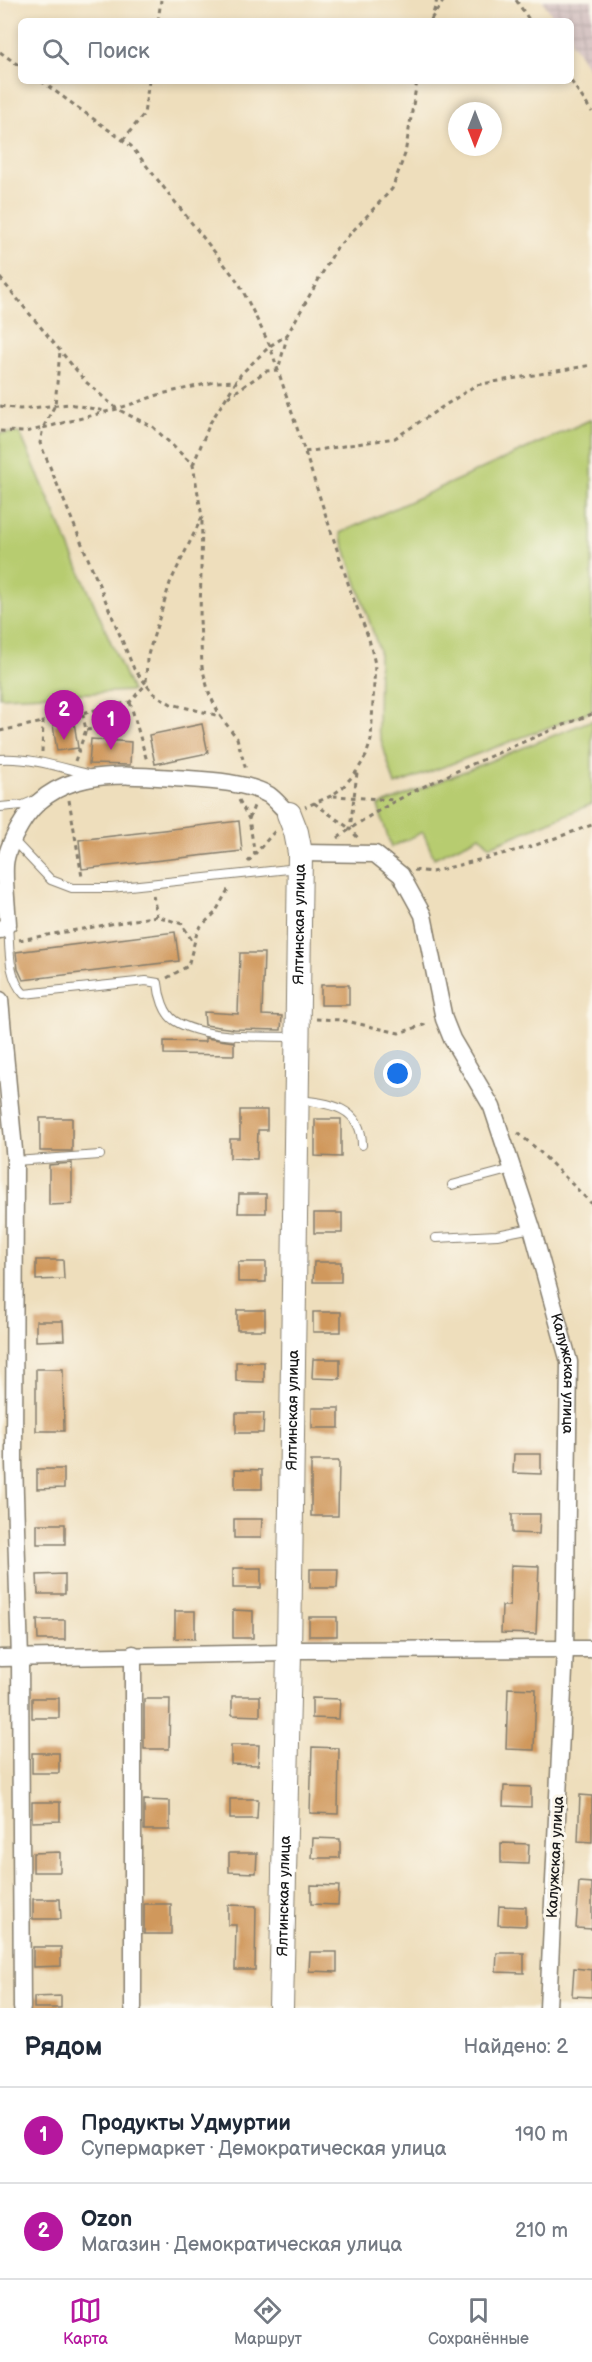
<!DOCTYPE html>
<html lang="ru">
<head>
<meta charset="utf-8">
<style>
  :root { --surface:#fff; --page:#f2f2f3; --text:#1f2937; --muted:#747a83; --line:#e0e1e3; --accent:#b5179e }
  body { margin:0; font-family:"Balsamiq Sans",sans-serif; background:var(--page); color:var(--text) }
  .compass { position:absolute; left:448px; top:102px; width:54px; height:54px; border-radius:50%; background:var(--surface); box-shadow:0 3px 9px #0003; rotate:180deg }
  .you { position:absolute; left:398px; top:1074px; width:21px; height:21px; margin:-15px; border:4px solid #fff; border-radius:50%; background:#1a73e8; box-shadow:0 0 0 9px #1a73e833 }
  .badge { display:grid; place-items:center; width:39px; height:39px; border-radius:50%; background:var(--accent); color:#fff; font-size:20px; font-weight:700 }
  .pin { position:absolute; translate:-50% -50px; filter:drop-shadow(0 2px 3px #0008) }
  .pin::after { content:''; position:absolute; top:32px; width:21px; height:18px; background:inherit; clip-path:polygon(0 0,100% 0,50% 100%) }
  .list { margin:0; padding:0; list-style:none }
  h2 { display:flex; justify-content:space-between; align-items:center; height:78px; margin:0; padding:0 24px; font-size:26px }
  h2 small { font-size:20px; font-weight:400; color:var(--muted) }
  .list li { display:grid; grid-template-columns:39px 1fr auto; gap:18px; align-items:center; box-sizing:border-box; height:96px; padding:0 24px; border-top:2px solid var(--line) }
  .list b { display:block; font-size:22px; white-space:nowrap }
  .list p { margin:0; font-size:20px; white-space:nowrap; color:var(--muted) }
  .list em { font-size:20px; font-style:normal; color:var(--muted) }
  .icon { flex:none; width:33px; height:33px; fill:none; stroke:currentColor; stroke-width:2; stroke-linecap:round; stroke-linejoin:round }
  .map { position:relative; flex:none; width:592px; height:2008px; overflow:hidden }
  .search { position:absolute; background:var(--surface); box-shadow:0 3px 9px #0003; left:18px; right:18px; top:18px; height:66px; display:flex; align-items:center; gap:15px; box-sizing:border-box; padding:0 21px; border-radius:9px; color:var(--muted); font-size:22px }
  .sheet { height:270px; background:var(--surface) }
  nav { display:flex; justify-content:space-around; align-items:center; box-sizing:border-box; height:84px; border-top:2px solid var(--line); background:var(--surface); font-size:16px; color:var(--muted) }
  nav a { display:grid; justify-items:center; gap:3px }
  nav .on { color:var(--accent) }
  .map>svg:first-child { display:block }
  .industrial { fill:url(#industrial-grid) }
  .garden { fill:#b7cc70; stroke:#6a7446; stroke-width:1.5 }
  .building { fill:#d0985c }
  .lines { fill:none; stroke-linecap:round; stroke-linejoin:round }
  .lane-casing { stroke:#857d6c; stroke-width:10 }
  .street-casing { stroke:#857d6c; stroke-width:19 }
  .secondary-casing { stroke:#857d6c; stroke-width:26 }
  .path { stroke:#857d6c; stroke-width:3; stroke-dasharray:4.5 4.5; stroke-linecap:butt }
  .lane { stroke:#fff; stroke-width:8 }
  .street { stroke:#fff; stroke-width:16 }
  .secondary { stroke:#fff; stroke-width:24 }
  .labels { text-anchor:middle; stroke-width:6; stroke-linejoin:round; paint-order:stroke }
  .street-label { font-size:15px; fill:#1c1c1c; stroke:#fbf7ec }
</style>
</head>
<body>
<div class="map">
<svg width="592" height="2008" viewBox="0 0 592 2008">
  <defs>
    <pattern id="industrial-grid" width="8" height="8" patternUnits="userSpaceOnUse" patternTransform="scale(1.5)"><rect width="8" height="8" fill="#d2bfbf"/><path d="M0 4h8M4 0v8" fill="none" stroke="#b4a4a4"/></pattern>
  </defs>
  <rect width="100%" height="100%" fill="#fbf7ec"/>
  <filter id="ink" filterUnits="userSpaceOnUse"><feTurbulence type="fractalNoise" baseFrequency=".0167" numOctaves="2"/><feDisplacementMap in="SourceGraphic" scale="12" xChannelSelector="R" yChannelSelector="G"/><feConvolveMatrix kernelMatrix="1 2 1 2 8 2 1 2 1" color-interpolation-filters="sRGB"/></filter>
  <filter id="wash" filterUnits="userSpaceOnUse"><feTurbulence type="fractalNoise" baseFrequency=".008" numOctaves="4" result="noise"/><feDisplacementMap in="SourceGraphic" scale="24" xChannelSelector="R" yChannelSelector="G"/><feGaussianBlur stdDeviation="1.35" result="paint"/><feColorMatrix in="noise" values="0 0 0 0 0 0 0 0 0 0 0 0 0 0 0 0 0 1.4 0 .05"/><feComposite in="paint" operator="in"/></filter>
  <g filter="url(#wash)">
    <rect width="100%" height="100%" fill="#eedebc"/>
    <path class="industrial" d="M542,0H592V73L571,42V21H556Z"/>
    <path class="garden" d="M592,419V711L395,785L378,730L379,650L340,533Z
      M0,433H20L132,691L0,697Z
      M592,720V804L490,846L480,836L434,858L423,832L391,847L378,806Z"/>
    <g id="blocks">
      <path class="building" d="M74,722L78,748L57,751L53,725Z
        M202,724L208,753L155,764L149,735Z
        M91,739L131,742L130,765L89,764Z
        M239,821L242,851L82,869L79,840Z
        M175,932L179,961L23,980L18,969L16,952Z
        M240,953H264L262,1015L282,1016L281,1030L234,1029L205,1025L204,1012L238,1014Z
        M321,985H349V1005H321Z
        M205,1038L234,1042V1055L164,1054V1041L205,1042Z
        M240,1110H267V1130H258L257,1159L230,1158V1139H240Z
        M40,1118H72V1151H40Z
        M315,1119H341V1157L315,1156Z
        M72,1163V1204L49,1205V1165Z
        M239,1194H266V1213H238Z
        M314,1213H342V1233H314Z
        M36,1260H63L64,1279L36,1280Z
        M238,1262H266V1282H238Z
        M314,1262H341V1282H313Z
        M237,1310H265V1330H237Z
        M313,1312H341V1332H313Z
        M36,1321H63L64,1340L36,1341Z
        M313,1359H340V1379L312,1378Z
        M236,1362H264V1382L236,1381Z
        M36,1369H63L64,1431H36Z
        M312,1408H339V1428H312Z
        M236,1413H264L263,1433H236Z
        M514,1454H541V1474L513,1473Z
        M311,1461H339L338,1516H311Z
        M37,1469H64V1488L37,1489Z
        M235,1469L262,1470V1489H235Z
        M512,1514H540L539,1534L512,1533Z
        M234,1519H262L261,1538H234Z
        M37,1524H65V1544H37Z
        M511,1565L539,1566L536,1634L501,1633L502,1606H510Z
        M233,1568H261V1588H233Z
        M310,1569H338L337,1588H310Z
        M65,1574V1594H38L37,1575Z
        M233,1610L253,1611V1638H233Z
        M175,1611H195V1639L175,1638Z
        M309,1617H337V1636H309Z
        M37,1620H65V1640H38Z
        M508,1688L536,1689L534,1750L506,1749Z
        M232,1696H260V1716L232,1715Z
        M32,1698H59V1718H32Z
        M312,1698L340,1699L339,1719L312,1718Z
        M144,1699H170L169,1749H144Z
        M231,1745H259L258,1765L231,1764Z
        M312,1747L339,1748L338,1814L310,1813Z
        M32,1753H59V1773H32Z
        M504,1786L531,1787V1807L503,1806Z
        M580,1795L592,1796V1842L578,1841Z
        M230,1799H258L257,1819H230Z
        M144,1800L170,1801V1830H144Z
        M32,1802H60V1821L32,1822Z
        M313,1838L340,1839V1858H312Z
        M501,1843L529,1844L528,1864L501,1863Z
        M60,1852V1872H33V1853Z
        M229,1853H257L256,1873L229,1872Z
        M579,1882L592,1883V1929L576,1928Z
        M311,1885L339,1886L338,1905L311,1904Z
        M33,1899H60L61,1919H33Z
        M144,1904H171V1934H144Z
        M228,1905L256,1906L255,1970H235L236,1925H228Z
        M499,1906L526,1907V1926L498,1925Z
        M33,1947H61V1966L33,1967Z
        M310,1952H337V1972L309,1971Z
        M497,1953H524V1973L496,1972Z
        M574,1968L592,1970V1997L572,1996Z
        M61,1996V2008H34V1997Z"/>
    </g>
  </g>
  <g filter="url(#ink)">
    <use href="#blocks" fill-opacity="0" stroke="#857d6c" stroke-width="1.5"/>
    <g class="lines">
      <g class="lane-casing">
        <path id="lane" d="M0,759C31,757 62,768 92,775
          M0,807L23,805L35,800
          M13,840L51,880L72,888H111L298,868
          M8,924C10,948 7,976 24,994L146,981L158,983C159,995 164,1014 175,1021C206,1040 260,1036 296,1037
          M299,1100C329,1103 362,1107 362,1145
          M15,1161L100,1155
          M452,1185L512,1169
          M436,1238L497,1235L532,1228"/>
      </g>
      <g class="street-casing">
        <g id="street">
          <path id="s1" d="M300,853L375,854L401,875L423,915L444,1019L452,1039L492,1107L532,1228L569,1362L565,1649L548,2008"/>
          <path d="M0,930L8,924C7,905 4,884 5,865C6,852 13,838 20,826C52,768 118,774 175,778C203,780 244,781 269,795C276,800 282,808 289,814"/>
          <path d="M0,1000L15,1161L14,1462L20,1659L22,2008"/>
          <path d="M0,1658L289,1653L298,1650L592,1649"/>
          <path d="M133,2008V1654"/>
        </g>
      </g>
      <g class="secondary-casing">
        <g id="secondary">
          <path id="s2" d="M281,2008L289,1653L300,853L296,832L289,814"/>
        </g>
      </g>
      <path class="path" d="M516,0L530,21
        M431,19L444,0
        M158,21L161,0
        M431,21L437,0
        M0,52L21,67
        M41,81L131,146L239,283L270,346L351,592L369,639L375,664L371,740L366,756L357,771L342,788L331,796L305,807
        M571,81L592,112
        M123,140L144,114L149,81
        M0,278L86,382L117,409L153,427L193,465L202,517L170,583L147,658L146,684L153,693L171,704L220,716L237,738L246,770
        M228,397L266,371L278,370L287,337
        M0,406L20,409L69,404L105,411
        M0,431L25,432L43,428L55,405L60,351
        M305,452L395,438L476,385L592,365
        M193,465L210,423L241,374L270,346L287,335L336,249L392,189L405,154L417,81
        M202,521L200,618L202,667L209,693L220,716
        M130,702L147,761
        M86,730C103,729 112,720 117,705
        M0,731L43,722
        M42,752L43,722L130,702L146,684L134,669L40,443L43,428L117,409L161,394L215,382L237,381
        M75,761L86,730L82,711
        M357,773L350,829L358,838
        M333,796L395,800
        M69,800L82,877
        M239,800L249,819L255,855
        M314,803L349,828
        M249,819L254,806
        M338,838C378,807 422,787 468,766C509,748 550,730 592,714
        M248,862L275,831
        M414,870L432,872L533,846L592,825
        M153,895L157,916
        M19,940L157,916L182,924L194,944
        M167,978L188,966L198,929L215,913L230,886
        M316,1019L342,1020L399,1033L430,1023
        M518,1133L537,1149L592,1204"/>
      <use href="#lane" class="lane"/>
      <use href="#street" class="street"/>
      <use href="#secondary" class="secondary"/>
    </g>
  </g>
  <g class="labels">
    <g class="street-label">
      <text dy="5" stroke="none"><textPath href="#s2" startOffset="1084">Ялтинская улица</textPath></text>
      <text dy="5" stroke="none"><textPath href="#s1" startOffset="638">Калужская улица</textPath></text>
      <text dy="5" stroke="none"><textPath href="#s2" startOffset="598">Ялтинская улица</textPath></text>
      <text transform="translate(555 1857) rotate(-87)" y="5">Калужская улица</text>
      <text dy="5" stroke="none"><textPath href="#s2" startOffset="112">Ялтинская улица</textPath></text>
    </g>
  </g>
</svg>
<svg class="compass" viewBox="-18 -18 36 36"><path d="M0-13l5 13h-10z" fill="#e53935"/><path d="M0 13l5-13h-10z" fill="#747a83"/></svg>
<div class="you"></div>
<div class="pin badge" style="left:111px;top:750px">1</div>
<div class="pin badge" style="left:64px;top:740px">2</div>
<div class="search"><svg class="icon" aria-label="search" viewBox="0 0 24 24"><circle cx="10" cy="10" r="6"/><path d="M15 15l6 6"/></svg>Поиск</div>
</div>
<section class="sheet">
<h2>Рядом<small>Найдено: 2</small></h2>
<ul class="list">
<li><span class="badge">1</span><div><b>Продукты Удмуртии</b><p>Супермаркет · Демократическая улица</p></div><em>190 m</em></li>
<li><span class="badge">2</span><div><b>Ozon</b><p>Магазин · Демократическая улица</p></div><em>210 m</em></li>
</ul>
</section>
<nav>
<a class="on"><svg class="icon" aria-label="map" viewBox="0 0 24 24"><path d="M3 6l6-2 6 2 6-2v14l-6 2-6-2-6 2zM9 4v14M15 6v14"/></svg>Карта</a>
<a><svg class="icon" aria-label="directions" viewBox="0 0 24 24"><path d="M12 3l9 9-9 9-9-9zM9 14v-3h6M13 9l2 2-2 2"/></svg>Маршрут</a>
<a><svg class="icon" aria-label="saved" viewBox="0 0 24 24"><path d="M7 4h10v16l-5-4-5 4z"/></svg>Сохранённые</a>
</nav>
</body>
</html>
